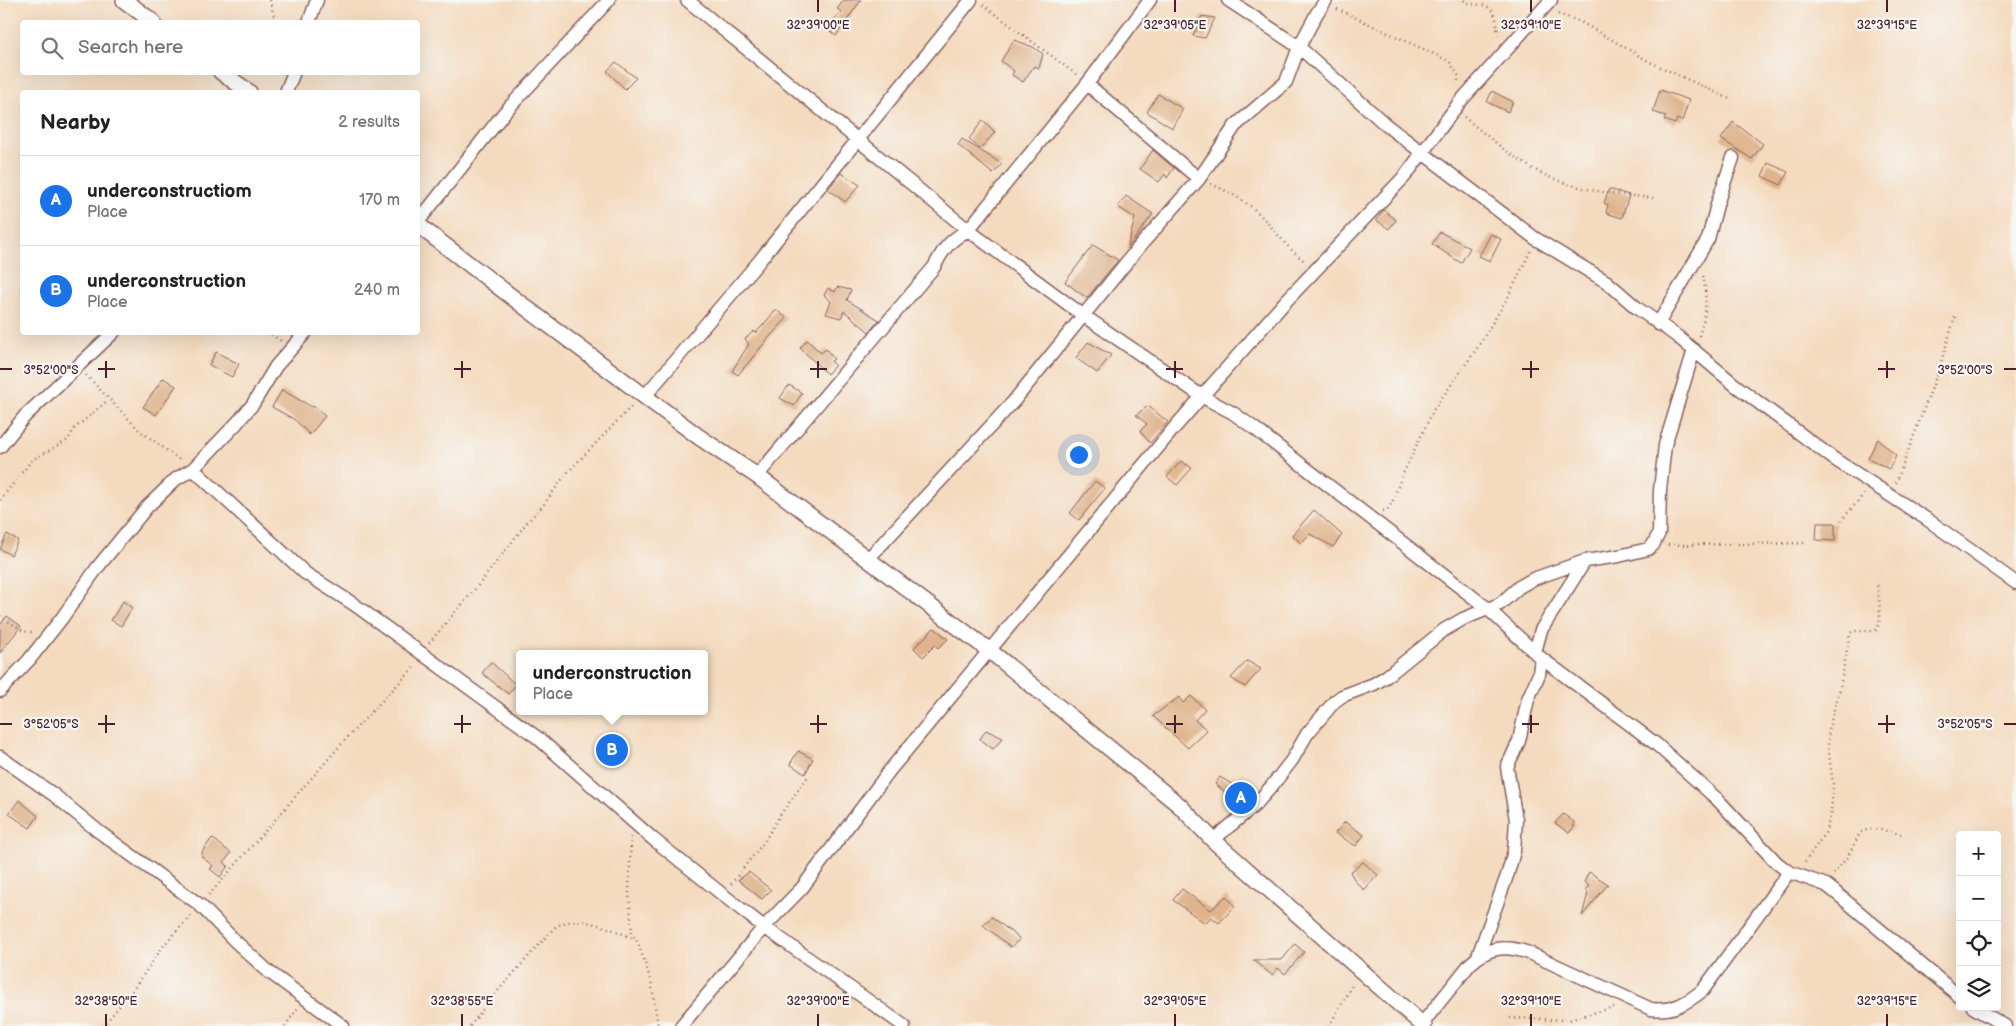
<!DOCTYPE html>
<html lang="en">
<head>
<meta charset="utf-8">
<style>
  :root { --surface:#fff; --page:#f6f6f6; --text:#222; --muted:#767676; --line:#e0e0e0; --accent:#1a73e8 }
  body { margin:0; font-family:"Balsamiq Sans",sans-serif; background:var(--page); color:var(--text) }
  .controls { position:absolute; right:15px; bottom:15px; display:grid; overflow:hidden; border-radius:5px; box-shadow:0 5px 20px #0002 }
  .controls button { width:45px; height:45px; display:grid; place-items:center; padding:0; border:0; border-bottom:1px solid var(--line); background:var(--surface); color:var(--text); font:25px sans-serif }
  .you { position:absolute; left:1078px; top:454px; width:18px; height:18px; margin:-12px; border:4px solid #fff; border-radius:50%; background:#1a73e8; box-shadow:0 0 0 8px #1a73e833 }
  .badge { display:grid; place-items:center; width:32px; height:32px; border-radius:50%; background:var(--accent); color:#fff; font-size:16px; font-weight:700 }
  .pin { position:absolute; translate:-50% -50%; border:2px solid #fff; box-shadow:0 1px 5px #0006 }
  .popup { position:absolute; left:516px; top:650px; width:192px; height:65px; box-sizing:border-box; display:grid; place-content:center; border-radius:5px; background:var(--surface); filter:drop-shadow(0 1px 4px #0005); font-size:16px; white-space:nowrap; color:var(--muted) }
  .popup b { font-size:19px; color:var(--text) }
  .popup::after { content:''; position:absolute; left:50%; top:100%; margin-left:-10px; border:10px solid transparent; border-top-color:var(--surface) }
  .list { margin:0; padding:0; list-style:none }
  h2 { display:flex; justify-content:space-between; align-items:center; height:65px; margin:0; padding:0 20px; font-size:21px }
  h2 small { font-size:16px; font-weight:400; color:var(--muted) }
  .list li { display:grid; grid-template-columns:32px 1fr auto; gap:15px; align-items:center; box-sizing:border-box; height:90px; padding:0 20px; border-top:1px solid var(--line) }
  .list b { display:block; font-size:19px; white-space:nowrap }
  .list p { margin:0; font-size:16px; white-space:nowrap; color:var(--muted) }
  .list em { font-size:16px; font-style:normal; color:var(--muted) }
  .icon { flex:none; width:28px; height:28px; fill:none; stroke:currentColor; stroke-width:2; stroke-linecap:round; stroke-linejoin:round }
  .map { position:relative; flex:none; width:2016px; height:1026px; overflow:hidden }
  .search { position:absolute; background:var(--surface); box-shadow:0 5px 20px #0002; left:20px; top:20px; width:400px; height:55px; display:flex; align-items:center; gap:12px; box-sizing:border-box; padding:0 18px; border-radius:5px; color:var(--muted); font-size:19px }
  .panel { position:absolute; background:var(--surface); box-shadow:0 5px 20px #0002; left:20px; top:90px; width:400px; height:245px; border-radius:5px }
  .map>svg:first-child { display:block }
  .building { fill:#dfb48c }
  .lines { fill:none; stroke-linecap:round; stroke-linejoin:round }
  .minor-casing { stroke:#86605e; stroke-width:15 }
  .tertiary-casing { stroke:#86605e; stroke-width:18 }
  .path { stroke:#86605e; stroke-width:2.5; stroke-dasharray:1 4; stroke-linecap:butt }
  .minor { stroke:#fff; stroke-width:12 }
  .tertiary { stroke:#fff; stroke-width:15 }
  .ticks { fill:none; stroke:#4a1f2b; stroke-width:2 }
  .ticks-label { font-size:12px; text-anchor:middle; fill:#4a1f2b; stroke:#f6f6f2; stroke-width:4.5; stroke-linejoin:round; paint-order:stroke }
</style>
</head>
<body>
<div class="map">
<svg width="2016" height="1026" viewBox="0 0 2016 1026">
  <rect width="100%" height="100%" fill="#f6f6f2"/>
  <filter id="ink" filterUnits="userSpaceOnUse"><feTurbulence type="fractalNoise" baseFrequency=".02" numOctaves="2"/><feDisplacementMap in="SourceGraphic" scale="10" xChannelSelector="R" yChannelSelector="G"/><feConvolveMatrix kernelMatrix="1 2 1 2 8 2 1 2 1" color-interpolation-filters="sRGB"/></filter>
  <filter id="wash" filterUnits="userSpaceOnUse"><feTurbulence type="fractalNoise" baseFrequency=".0096" numOctaves="4" result="noise"/><feDisplacementMap in="SourceGraphic" scale="20" xChannelSelector="R" yChannelSelector="G"/><feGaussianBlur stdDeviation="1.12" result="paint"/><feColorMatrix in="noise" values="0 0 0 0 0 0 0 0 0 0 0 0 0 0 0 0 0 1.4 0 .05"/><feComposite in="paint" operator="in"/></filter>
  <g filter="url(#wash)">
    <rect width="100%" height="100%" fill="#f4dabe"/>
    <g id="blocks">
      <path class="building" d="M844,0H861L836,36L825,27L842,12L837,9Z
        M1202,16L1215,18L1205,38L1193,36Z
        M1014,40L1033,47L1043,54L1039,68L1034,66L1023,82L1012,75L1014,71L1001,61Z
        M616,62L636,78L625,89L607,71Z
        M1660,90L1689,100L1682,121L1677,119L1675,124L1664,120L1666,116L1653,112Z
        M1492,91L1513,102L1508,112L1487,102Z
        M1158,94L1183,109L1172,128L1147,112Z
        M983,120L995,132L980,149L969,139Z
        M1733,122L1763,144L1752,159L1721,139Z
        M962,139L1002,164L993,174L958,145Z
        M1153,150L1174,168L1167,178L1165,174L1159,182L1140,169Z
        M1768,163L1788,172L1781,185L1762,176Z
        M841,173L860,185L845,202L828,189Z
        M1609,189L1629,195L1622,218L1606,213L1608,205L1604,203Z
        M1126,196L1153,214L1127,249L1135,218L1118,207Z
        M1384,210L1396,220L1389,229L1376,220Z
        M1440,232L1470,248L1461,263L1432,244Z
        M1491,234L1501,239L1490,261L1479,256Z
        M1093,245L1118,260L1087,298L1065,282Z
        M837,287L851,290L847,300L879,320L869,332L844,311L841,318L826,314L831,301L824,295L828,288L835,292Z
        M776,310L787,318L766,341L738,375L732,371L749,344L745,339L754,331L756,333Z
        M807,340L821,353L826,349L834,359L831,361L835,365L827,374L800,348Z
        M1088,342L1111,355L1097,373L1076,358Z
        M216,352L239,364L232,377L209,365Z
        M163,378L176,386L156,415L143,407Z
        M789,385L802,393L794,406L780,398Z
        M282,390L312,407L313,406L325,416L310,435L295,420L272,407Z
        M1148,406L1168,422L1150,443L1140,431L1147,424L1136,415Z
        M1878,439L1896,455L1889,469L1868,458Z
        M1181,461L1192,468L1177,485L1167,477Z
        M1095,481L1105,488L1079,520L1070,513Z
        M1314,510L1342,535L1333,547L1310,534L1301,543L1292,535Z
        M1817,523H1835V541L1816,540Z
        M7,534L18,540L11,555L0,549Z
        M123,601L132,608L121,626L111,620Z
        M7,616L21,626L0,653V625Z
        M934,628L948,639L938,648L935,645L923,657L914,648Z
        M1247,661L1261,669L1245,687L1231,678Z
        M491,662L516,685L508,694L482,673Z
        M1191,696L1205,709L1195,720L1207,730L1188,748L1153,716L1179,697L1183,703Z
        M986,730L1003,738L993,749L980,739Z
        M798,751L813,759L805,774L790,764Z
        M1220,777L1251,796L1247,801L1242,805L1215,784Z
        M19,800L38,816L30,828L9,814Z
        M1563,814L1574,822V827L1569,833L1555,823Z
        M1345,822L1364,835L1356,846L1335,833Z
        M212,838L231,853L224,862L228,866L220,877L210,869L213,866L202,857V852Z
        M1363,862L1378,875L1364,890L1356,882L1350,872Z
        M749,872L771,890L762,899L738,880Z
        M1589,872L1608,884L1582,916L1588,893L1585,890L1589,886L1584,882Z
        M1182,889L1211,910L1226,896L1235,906L1219,923L1211,917L1205,923L1173,900Z
        M992,917L1020,939L1011,947L983,925Z
        M1295,944L1304,952L1285,974L1278,968L1272,975L1253,960H1282Z"/>
    </g>
  </g>
  <g filter="url(#ink)">
    <use href="#blocks" fill-opacity="0" stroke="#86605e" stroke-width="1"/>
    <g class="lines">
      <g class="minor-casing">
        <path id="minor" d="M687,0L968,230L1084,316L1203,397L1233,413L1254,428L1487,608L1541,658L1656,744L1717,799L1777,863L1789,872L1826,885L1835,892L1960,997
          M1228,0L1299,47L1386,125L1536,239L1607,282L1637,308L1678,337L1735,385L1834,459L1928,520L2016,583
          M309,22L317,0
          M1087,84L1199,179
          M286,92L294,72
          M418,222L504,113L609,0
          M1658,324L1708,239L1718,201L1733,158
          M645,396L756,265L971,0
          M0,447L25,416L114,332
          M193,469L305,573L355,605L538,738L653,839L723,895L764,927L904,1026
          M757,476L934,267C944,248 949,241 968,230L1087,84L1150,0
          M868,559L1013,402L1139,247L1199,179L1235,126L1286,82L1299,47L1317,13L1326,0
          M1535,652L1541,630L1585,561
          M0,691L29,660L62,618L97,568L147,507L176,479L193,469L237,423L253,404L276,366L306,332
          M0,757L54,795L98,831L200,905L235,941L269,972L343,1026
          M1213,840L1255,805L1271,787L1292,760L1307,734L1335,701L1342,696L1374,684L1387,676L1444,630L1463,619L1500,604L1519,587L1533,579L1585,561L1619,556L1648,549L1653,545L1659,533L1660,490L1665,445L1694,350
          M1478,956L1508,873L1514,851L1516,820L1507,767L1519,741L1528,699L1539,674L1541,658
          M1973,1007L2005,1026
          M1422,1024L1470,964C1489,946 1505,945 1529,953L1651,1009C1672,1012 1687,1003 1703,990L1789,872
          M681,1026L764,927L802,888L890,770L1175,427L1285,302L1405,176L1459,103L1551,0"/>
      </g>
      <g class="tertiary-casing">
        <path id="tertiary" d="M124,0L153,22
          M221,72L249,92
          M418,225L529,310L699,437L757,476L990,651L1179,805L1213,840L1424,1026"/>
      </g>
      <path class="path" d="M270,0L275,22
        M1464,0C1469,5 1475,4 1482,5C1497,7 1498,26 1497,38
        M983,5L1077,75
        M1337,9L1449,61L1458,75V84
        M1558,14L1581,22L1652,63L1732,100
        M1464,117C1488,136 1513,159 1541,173C1576,191 1615,194 1653,198
        M1211,184C1224,190 1237,196 1249,205C1270,221 1283,246 1306,262
        M267,332L281,341
        M1699,336C1707,312 1707,299 1703,275
        M86,375L139,430L180,460
        M1896,483L1939,369L1955,317
        M0,500L32,460L68,440L74,429L108,400
        M1383,511L1387,510L1392,503L1401,478L1434,409L1478,347L1508,297L1531,250
        M1841,521L1864,494
        M1668,545L1807,543
        M0,616L23,631L34,633
        M429,643L481,582L528,521L542,507L566,474L633,405
        M631,837L629,892L632,933L638,943L651,981L658,1026
        M1805,862L1825,833L1831,814L1833,784L1828,747L1829,728L1840,688L1850,633L1854,631H1875C1884,623 1878,595 1877,583
        M1834,874L1848,856L1860,833C1871,825 1889,832 1901,834
        M731,884L764,842L780,815L809,775
        M209,895L345,740L416,665
        M1510,1018L1569,1020L1614,1007
        M103,1026L133,990L164,945L192,914
        M285,1026L298,1008
        M470,1026L495,994L554,928C577,911 612,930 635,939
        M1329,1026L1353,984"/>
      <use href="#minor" class="minor"/>
      <use href="#tertiary" class="tertiary"/>
    </g>
  </g>
  <path class="ticks" d="M818,0V12M1175,0V12M1531,0V12M1887,0V12M106,361V378M462,361V378M818,361V378M1175,361V378M1531,361V378M1887,361V378M0,369H12M98,369H115M454,369H471M810,369H827M1166,369H1183M1522,369H1539M1878,369H1895M2004,369H2016M106,715V733M462,715V733M818,715V733M1175,715V733M1531,715V733M1887,715V733M0,724H12M98,724H115M454,724H471M810,724H827M1166,724H1183M1522,724H1539M1878,724H1895M2004,724H2016M106,1014V1026M462,1014V1026M818,1014V1026M1175,1014V1026M1531,1014V1026M1887,1014V1026"/>
  <g class="ticks-label">
    <text x="818" y="29">32°39'00"E</text>
    <text x="1175" y="29">32°39'05"E</text>
    <text x="1531" y="29">32°39'10"E</text>
    <text x="1887" y="29">32°39'15"E</text>
    <text x="51" y="374">3°52'00"S</text>
    <text x="1965" y="374">3°52'00"S</text>
    <text x="51" y="728">3°52'05"S</text>
    <text x="1965" y="728">3°52'05"S</text>
    <text x="106" y="1005">32°38'50"E</text>
    <text x="462" y="1005">32°38'55"E</text>
    <text x="818" y="1005">32°39'00"E</text>
    <text x="1175" y="1005">32°39'05"E</text>
    <text x="1531" y="1005">32°39'10"E</text>
    <text x="1887" y="1005">32°39'15"E</text>
  </g>
</svg>
<div class="controls">
<button>+</button>
<button>−</button>
<button><svg class="icon" aria-label="locate" viewBox="0 0 24 24"><circle cx="12" cy="12" r="6"/><path d="M12 2v4M12 18v4M2 12h4M18 12h4"/></svg></button>
<button><svg class="icon" aria-label="layers" viewBox="0 0 24 24"><path d="M12 4l9 5-9 5-9-5zM3 14l9 5 9-5"/></svg></button>
</div>
<div class="you"></div>
<div class="pin badge" style="left:1241px;top:798px">A</div>
<div class="pin badge" style="left:612px;top:750px">B</div>
<div class="popup"><b>underconstruction</b>Place</div>
<div class="search"><svg class="icon" aria-label="search" viewBox="0 0 24 24"><circle cx="10" cy="10" r="6"/><path d="M15 15l6 6"/></svg>Search here</div>
<section class="panel">
<h2>Nearby<small>2 results</small></h2>
<ul class="list">
<li><span class="badge">A</span><div><b>underconstructiom</b><p>Place</p></div><em>170 m</em></li>
<li><span class="badge">B</span><div><b>underconstruction</b><p>Place</p></div><em>240 m</em></li>
</ul>
</section>
</div>
</body>
</html>
